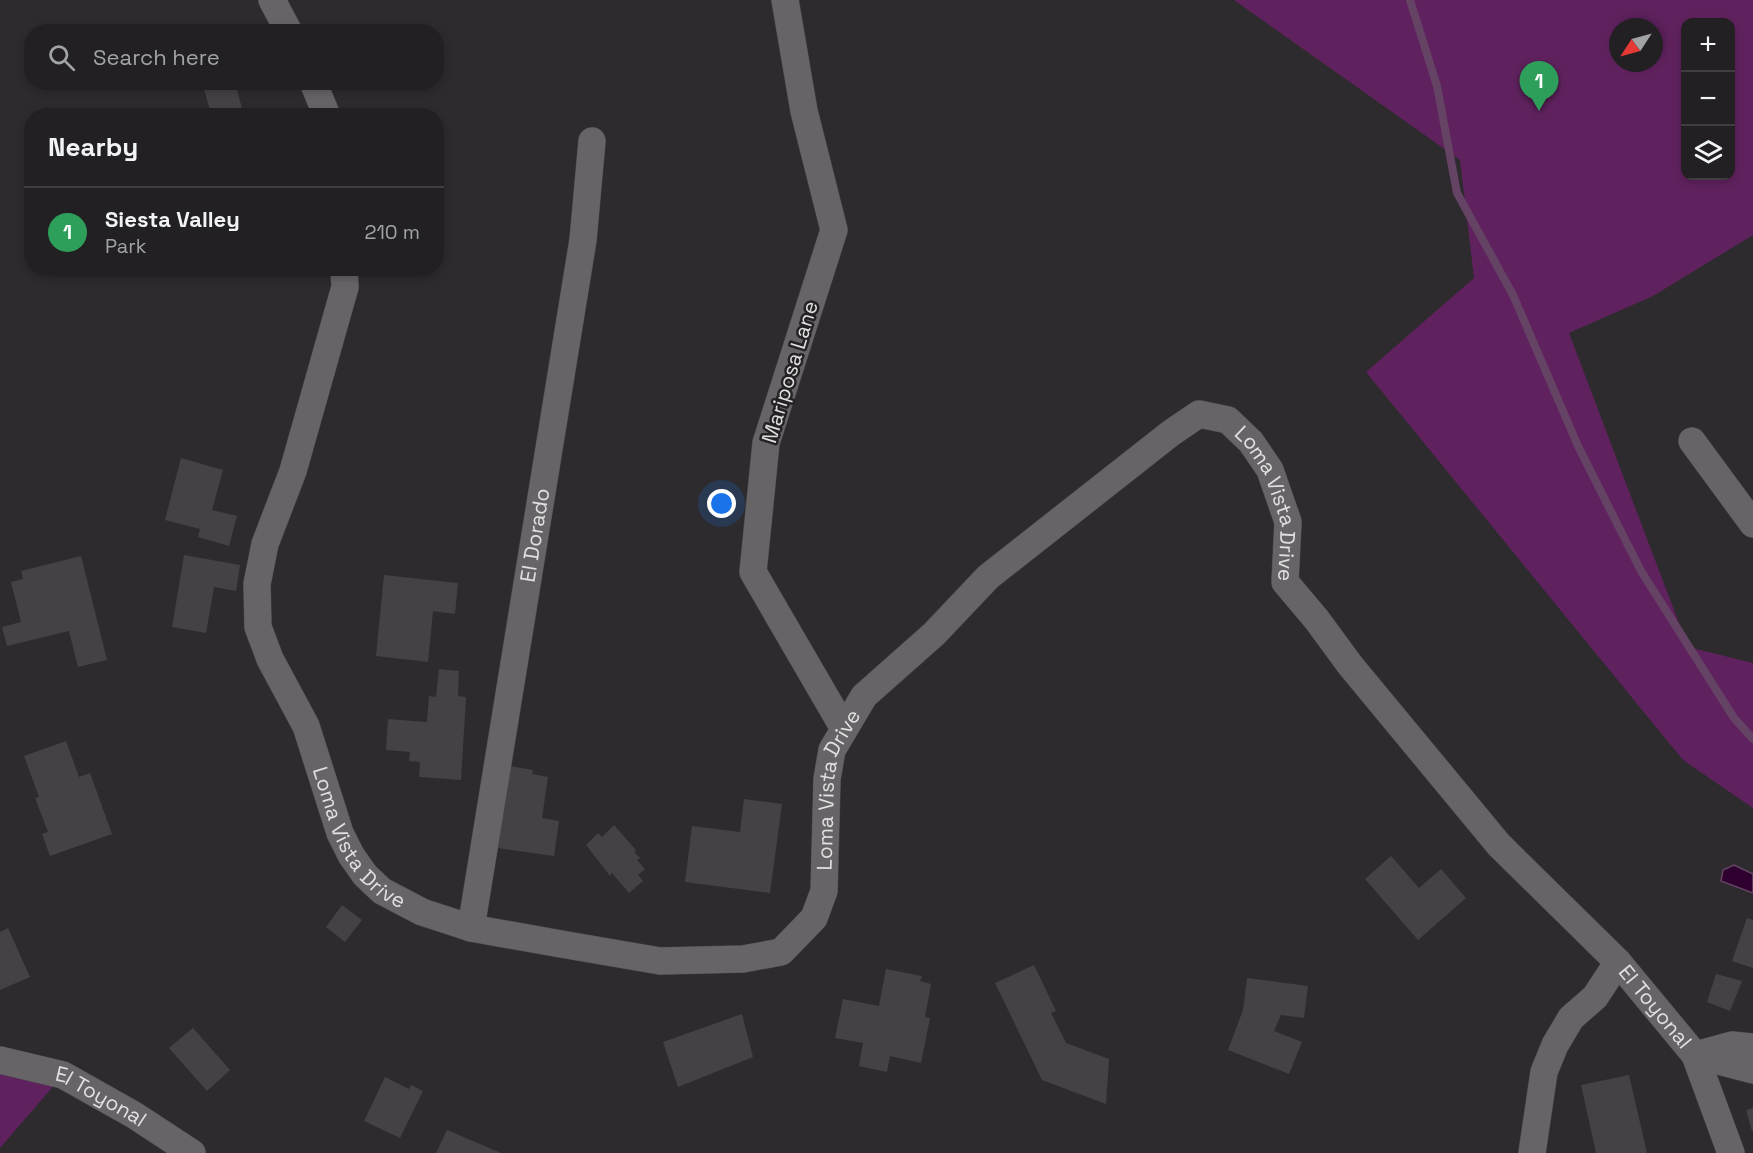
<!DOCTYPE html>
<html lang="en">
<head>
<meta charset="utf-8">
<style>
  :root { --surface:#222022; --page:#2e2d2f; --text:#f1f3f6; --muted:#a2a3a5; --line:#3f3e40; --accent:#54d672 }
  body { margin:0; font-family:"Space Grotesk",sans-serif; background:var(--page); color:var(--text) }
  .controls { position:absolute; right:18px; top:18px; display:grid; overflow:hidden; border-radius:12px; box-shadow:0 3px 9px #0003 }
  .controls button { width:54px; height:54px; display:grid; place-items:center; padding:0; border:0; border-bottom:2px solid var(--line); background:var(--surface); color:var(--text); font:30px sans-serif }
  .compass { position:absolute; left:1609px; top:18px; width:54px; height:54px; border-radius:50%; background:var(--surface); box-shadow:0 3px 9px #0003; rotate:234deg }
  .you { position:absolute; left:722px; top:504px; width:21px; height:21px; margin:-15px; border:4px solid #fff; border-radius:50%; background:#1a73e8; box-shadow:0 0 0 9px #1a73e833 }
  .badge { display:grid; place-items:center; width:39px; height:39px; border-radius:50%; background:var(--accent); color:#fff; font-size:20px; font-weight:700 }
  .pin { position:absolute; translate:-50% -50px; filter:drop-shadow(0 2px 3px #0008) }
  .pin::after { content:''; position:absolute; top:32px; width:21px; height:18px; background:inherit; clip-path:polygon(0 0,100% 0,50% 100%) }
  .list { margin:0; padding:0; list-style:none }
  h2 { display:flex; justify-content:space-between; align-items:center; height:78px; margin:0; padding:0 24px; font-size:26px }
  h2 small { font-size:20px; font-weight:400; color:var(--muted) }
  .list li { display:grid; grid-template-columns:39px 1fr auto; gap:18px; align-items:center; box-sizing:border-box; height:90px; padding:0 24px; border-top:2px solid var(--line) }
  .list b { display:block; font-size:22px; white-space:nowrap }
  .list p { margin:0; font-size:20px; white-space:nowrap; color:var(--muted) }
  .list em { font-size:20px; font-style:normal; color:var(--muted) }
  .icon { flex:none; width:33px; height:33px; fill:none; stroke:currentColor; stroke-width:2; stroke-linecap:round; stroke-linejoin:round }
  .map { position:relative; flex:none; width:1753px; height:1153px; overflow:hidden }
  .search { position:absolute; background:var(--surface); box-shadow:0 3px 9px #0003; left:24px; top:24px; width:420px; height:66px; display:flex; align-items:center; gap:15px; box-sizing:border-box; padding:0 21px; border-radius:24px; color:var(--muted); font-size:22px }
  .panel { position:absolute; background:var(--surface); box-shadow:0 3px 9px #0003; left:24px; top:108px; width:420px; height:168px; border-radius:24px }
  .map>svg:first-child { display:block }
  .green { fill:#60225e; fill-rule:evenodd }
  .water { fill:#2f002f; stroke:#644364; stroke-width:1.5 }
  .lines { fill:none; stroke-linecap:round; stroke-linejoin:round }
  .stream { stroke:#644364; stroke-width:8 }
  .building { fill:#454245 }
  .minor-casing { stroke:#4b494b; stroke-width:28 }
  .minor { stroke:#676467; stroke-width:27 }
  .labels { text-anchor:middle; stroke-width:5; stroke-linejoin:round; paint-order:stroke }
  .street-label { font-size:21px; fill:#e1e0e1; stroke:#242224 }
</style>
</head>
<body>
<div class="map">
<svg width="1753" height="1153" viewBox="0 0 1753 1153">
  <rect width="100%" height="100%" fill="#2e2b2e"/>
  <path class="green" d="M1234,0H1753V235L1653,296L1569,333L1688,647L1753,663V808L1683,760L1366,372L1474,278L1460,160ZM1686,22H1730V176H1686ZM1618,27H1654V63H1618Z
    M0,1060L63,1075L0,1148Z"/>
  <path class="water" d="M1734,865L1753,874V893L1721,881L1723,870Z"/>
  <g class="lines">
    <path class="stream" d="M1410,0L1437,86L1457,193L1513,295L1578,446L1641,571L1734,718L1753,739"/>
  </g>
  <path class="building" d="M202,82H235L244,116H193L210,110Z
    M181,458L223,470L212,510L237,516L229,546L198,537L200,529L165,520Z
    M184,555L240,565L236,591L214,587L206,633L172,627Z
    M81,556L107,660L78,667L69,631L7,646L2,627L21,622L11,582L23,579L21,571Z
    M384,575L458,583L455,614L433,611L428,662L376,656Z
    M439,669L459,671L458,696L466,697L461,780L419,777L420,762L409,761L410,752L386,750L388,719L427,722L429,696L436,697Z
    M66,741L79,777L90,773L112,834L50,856L42,834L48,832L35,798L39,797L24,756Z
    M504,765L533,770L532,774L548,777L542,818L559,821L554,856L491,847Z
    M744,799L782,804L770,893L685,882L692,826L740,832Z
    M614,825L636,850L634,852L640,858L637,860L645,869L638,875L643,881L629,893L612,873L610,876L586,845L598,833L602,837Z
    M1391,856L1419,888L1441,869L1466,898L1418,940L1365,879Z
    M342,905L362,920L345,942L326,927Z
    M1747,918L1753,920V968L1732,961Z
    M8,928L30,977L0,990V932Z
    M1034,965L1056,1011L1051,1013L1066,1043L1109,1059L1106,1104L1042,1080L995,983Z
    M886,969L922,976L920,981L931,984L925,1017L930,1018L921,1063L890,1056L887,1072L859,1066L863,1043L835,1038L843,999L879,1006Z
    M1716,974L1742,981L1730,1011L1707,1002Z
    M1247,978L1308,986L1304,1018L1281,1015L1274,1031L1302,1042L1289,1074L1228,1050L1243,1010Z
    M742,1014L753,1057L678,1087L663,1042Z
    M193,1028L230,1070L207,1091L169,1048Z
    M1629,1075L1647,1153H1596L1581,1085Z
    M385,1077L409,1089L411,1085L423,1091L400,1138L364,1121Z
    M1753,1108V1131H1752L1746,1110Z
    M447,1130L501,1153H436Z"/>
  <g class="lines">
    <g class="minor-casing">
      <g id="minor">
        <path d="M272,0L289,32"/>
        <path d="M785,0L804,111L834,230L766,443L753,572L843,727"/>
        <path d="M313,82L327,116"/>
        <path id="s1" d="M344,268L345,287L293,471L265,544L257,584L258,627L270,659L306,726L340,833L351,855L365,875L382,891L422,912L471,928L561,944L660,961L743,959L781,952L814,918L824,891L827,779L832,750L864,696L934,634L988,577L1171,433L1199,414L1228,420L1251,442L1270,470L1288,522L1285,582L1317,620L1350,665L1499,845L1618,962L1695,1055L1731,1153"/>
        <path d="M1692,441L1753,524"/>
        <path id="s2" d="M471,928L583,240L592,141"/>
        <path d="M1695,1055L1753,1070"/>
        <path d="M1696,1055L1732,1045L1753,1047"/>
        <path id="s3" d="M0,1060L63,1075L134,1115L192,1153"/>
        <path d="M1532,1153L1544,1072L1555,1045L1571,1018L1595,997L1618,962"/>
      </g>
    </g>
    <use href="#minor" class="minor"/>
  </g>
  <g class="labels">
    <g class="street-label">
      <text transform="translate(790 372) rotate(-73)" y="7">Mariposa Lane</text>
      <text dy="7" stroke="none"><textPath href="#s1" startOffset="1923">Loma Vista Drive</textPath></text>
      <text dy="7" stroke="none"><textPath href="#s2" startOffset="398">El Dorado</textPath></text>
      <text dy="7" stroke="none"><textPath href="#s1" startOffset="1257">Loma Vista Drive</textPath></text>
      <text dy="7" stroke="none"><textPath href="#s1" startOffset="609">Loma Vista Drive</textPath></text>
      <text dy="7" stroke="none"><textPath href="#s1" startOffset="2571">El Toyonal</textPath></text>
      <text dy="7" stroke="none"><textPath href="#s3" startOffset="108">El Toyonal</textPath></text>
    </g>
  </g>
</svg>
<div class="controls">
<button>+</button>
<button>−</button>
<button><svg class="icon" aria-label="layers" viewBox="0 0 24 24"><path d="M12 4l9 5-9 5-9-5zM3 14l9 5 9-5"/></svg></button>
</div>
<svg class="compass" viewBox="-18 -18 36 36"><path d="M0-13l5 13h-10z" fill="#e53935"/><path d="M0 13l5-13h-10z" fill="#a2a3a5"/></svg>
<div class="you"></div>
<div class="pin badge" style="left:1539px;top:111px;background:#2e9e5b">1</div>
<div class="search"><svg class="icon" aria-label="search" viewBox="0 0 24 24"><circle cx="10" cy="10" r="6"/><path d="M15 15l6 6"/></svg>Search here</div>
<section class="panel">
<h2>Nearby<small></small></h2>
<ul class="list">
<li><span class="badge" style="background:#2e9e5b">1</span><div><b>Siesta Valley</b><p>Park</p></div><em>210 m</em></li>
</ul>
</section>
</div>
</body>
</html>
